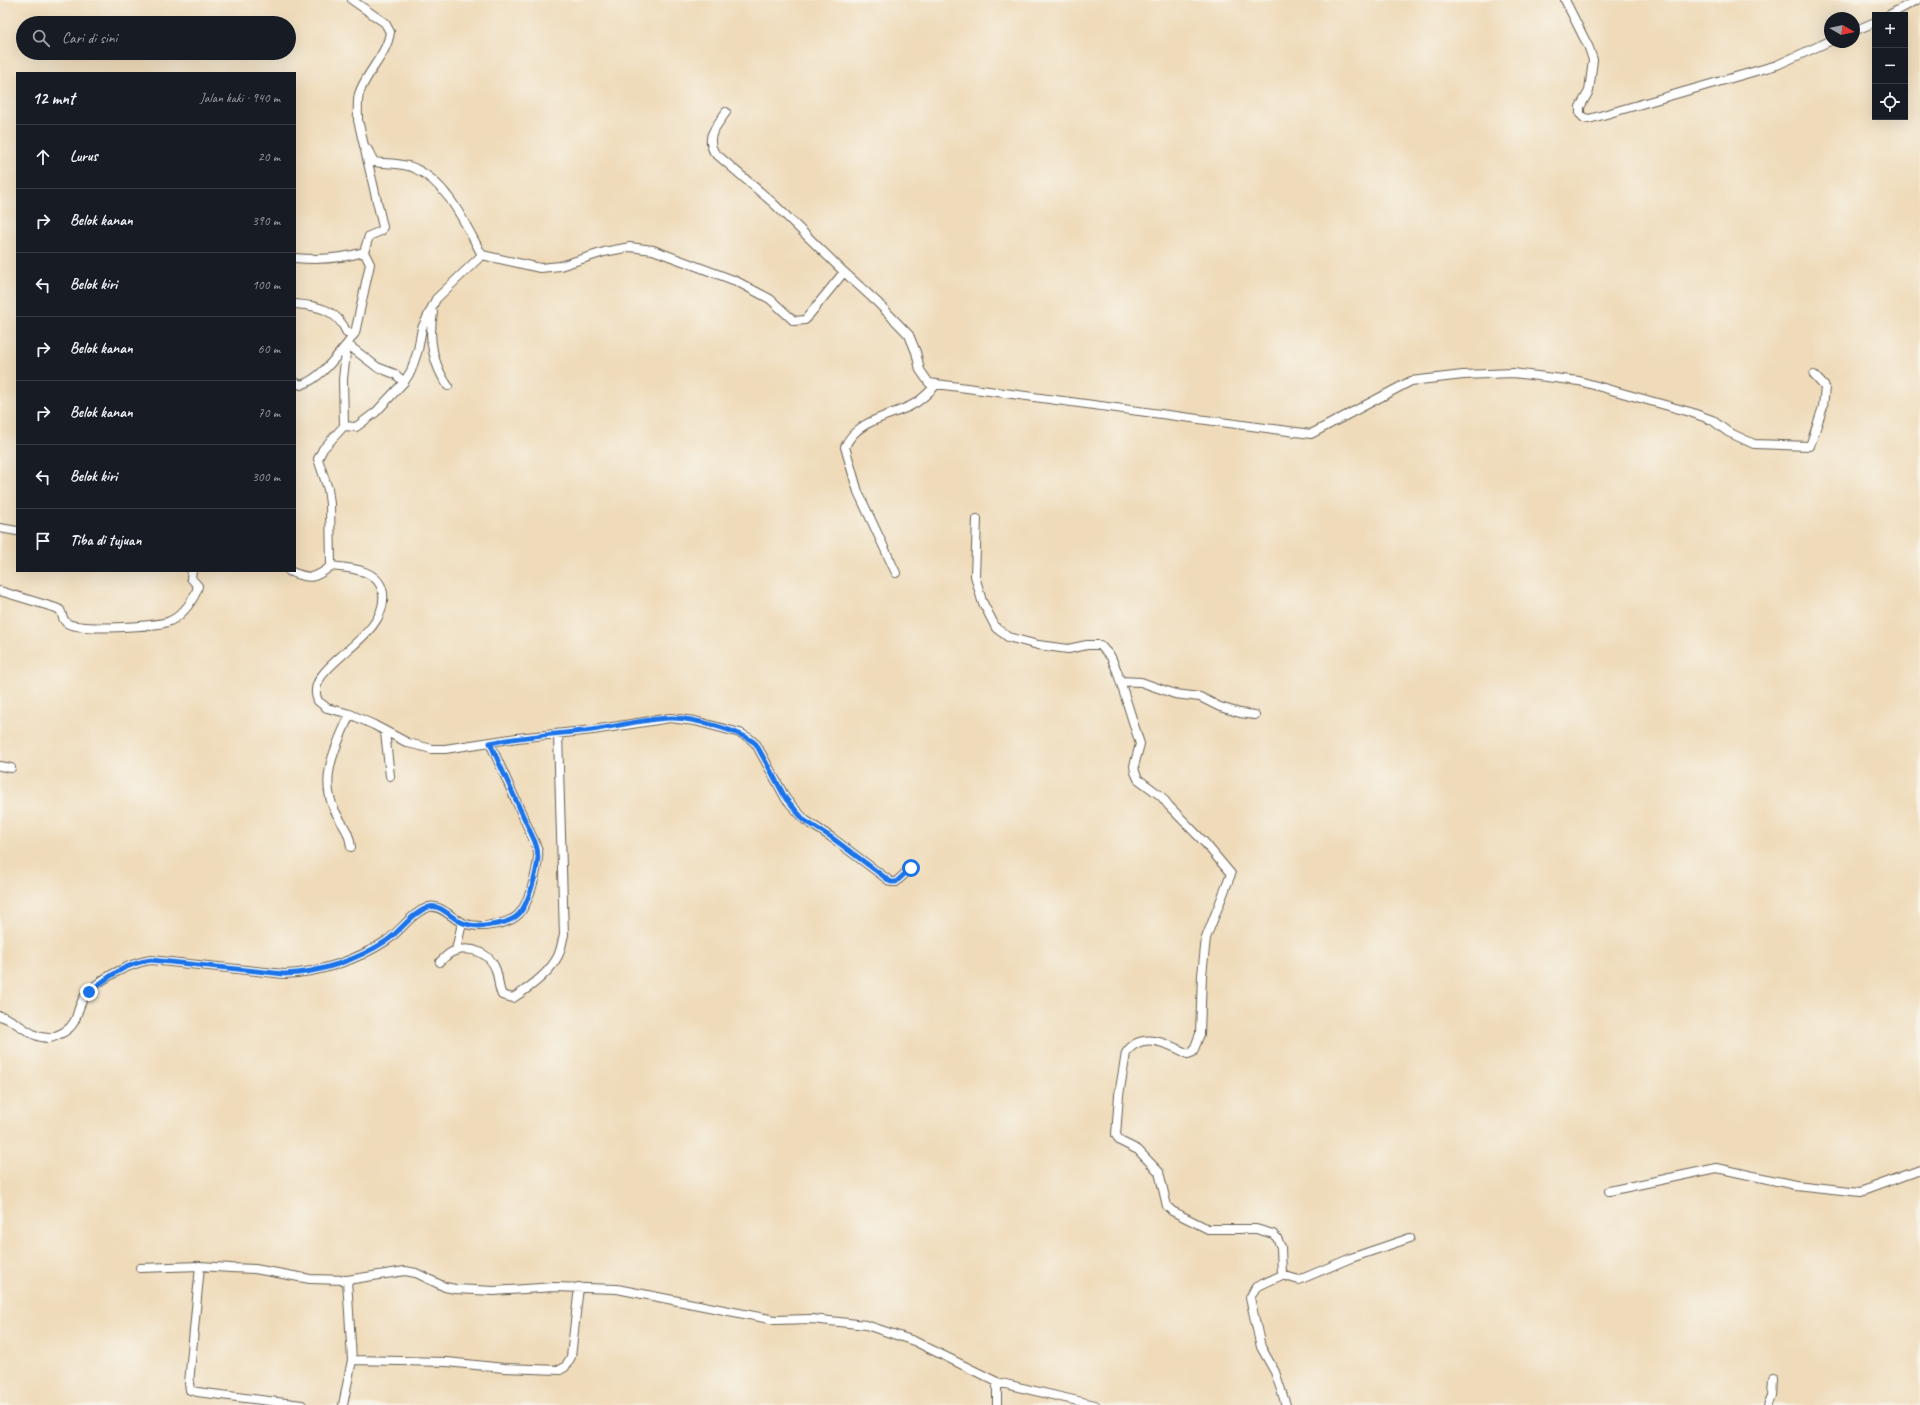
<!DOCTYPE html>
<html lang="id">
<head>
<meta charset="utf-8">
<style>
  :root { --surface:#171b24; --page:#242831; --text:#f1f3f6; --muted:#9ea1a6; --line:#363941 }
  body { margin:0; font-family:Caveat,sans-serif; background:var(--page); color:var(--text) }
  .controls { position:absolute; right:12px; top:12px; display:grid; overflow:hidden; border-radius:0px; box-shadow:0 4px 16px #0002 }
  .controls button { width:36px; height:36px; display:grid; place-items:center; padding:0; border:0; border-bottom:1px solid var(--line); background:var(--surface); color:var(--text); font:20px sans-serif }
  .compass { position:absolute; left:1824px; top:12px; width:36px; height:36px; border-radius:50%; background:var(--surface); box-shadow:0 4px 16px #0002; rotate:99deg }
  .stop { position:absolute; width:12px; height:12px; margin:-9px; border:3px solid #1a73e8; border-radius:50%; background:#fff }
  .stop.end { background:#1a73e8; border-color:#fff; box-shadow:0 1px 4px #0008 }
  .list { margin:0; padding:0; list-style:none }
  h2 { display:flex; justify-content:space-between; align-items:center; height:52px; margin:0; padding:0 16px; font-size:17px }
  h2 small { font-size:13px; font-weight:400; color:var(--muted) }
  .list li { display:grid; grid-template-columns:26px 1fr auto; gap:12px; align-items:center; box-sizing:border-box; height:64px; padding:0 16px; border-top:1px solid var(--line) }
  .list b { display:block; font-size:15px; white-space:nowrap }
  .list em { font-size:13px; font-style:normal; color:var(--muted) }
  .icon { flex:none; width:22px; height:22px; fill:none; stroke:currentColor; stroke-width:2; stroke-linecap:round; stroke-linejoin:round }
  .map { position:relative; flex:none; width:1920px; height:1405px; overflow:hidden }
  .search { position:absolute; background:var(--surface); box-shadow:0 4px 16px #0002; left:16px; top:16px; width:280px; height:44px; display:flex; align-items:center; gap:10px; box-sizing:border-box; padding:0 14px; border-radius:22px; color:var(--muted); font-size:15px }
  .panel { position:absolute; background:var(--surface); box-shadow:0 4px 16px #0002; left:16px; top:72px; width:280px; height:500px; border-radius:0px }
  .map>svg:first-child { display:block }
  .lines { fill:none; stroke-linecap:round; stroke-linejoin:round }
  .minor-casing { stroke:#665f53; stroke-width:10 }
  .minor { stroke:#fff; stroke-width:8 }
  .route { stroke:#1a73e8; stroke-width:5 }
</style>
</head>
<body>
<div class="map">
<svg width="1920" height="1405" viewBox="0 0 1920 1405">
  <rect width="100%" height="100%" fill="#f7f3e8"/>
  <filter id="ink" filterUnits="userSpaceOnUse"><feTurbulence type="fractalNoise" baseFrequency=".025" numOctaves="2"/><feDisplacementMap in="SourceGraphic" scale="8" xChannelSelector="R" yChannelSelector="G"/><feConvolveMatrix kernelMatrix="1 2 1 2 8 2 1 2 1" color-interpolation-filters="sRGB"/></filter>
  <filter id="wash" filterUnits="userSpaceOnUse"><feTurbulence type="fractalNoise" baseFrequency=".012" numOctaves="4" result="noise"/><feDisplacementMap in="SourceGraphic" scale="16" xChannelSelector="R" yChannelSelector="G"/><feGaussianBlur stdDeviation="0.9" result="paint"/><feColorMatrix in="noise" values="0 0 0 0 0 0 0 0 0 0 0 0 0 0 0 0 0 1.4 0 .05"/><feComposite in="paint" operator="in"/></filter>
  <g filter="url(#wash)">
    <rect width="100%" height="100%" fill="#efdbba"/>
  </g>
  <g filter="url(#ink)">
    <g class="lines">
      <g class="minor-casing">
        <path id="minor" d="M352,0L385,23L390,32C387,55 366,72 359,94C357,102 358,112 358,120L383,227L381,231L369,236L364,252L370,264L355,333L347,344L343,379L344,426L323,449L318,459L328,489L330,504L331,566C350,568 379,569 383,593C389,641 301,665 318,701L327,708L350,714L374,725L408,743L432,749H445L517,738L593,730L670,718L695,721L740,733L749,738L756,744L786,799L805,820L831,837L891,882H896L911,868
          M1565,0L1589,48L1593,60L1589,91L1580,107V114L1584,118L1589,119L1777,65L1830,41
          M1889,15L1917,0
          M1854,31L1875,22
          M726,112C717,126 705,136 714,152L772,202L844,272
          M368,150L374,162C386,164 403,163 414,168C448,183 465,224 482,255
          M295,258C318,260 341,259 364,252
          M295,304C318,306 337,309 347,333H355
          M433,313C428,338 433,365 448,386
          M295,382L301,385C320,379 334,359 347,344L377,367L395,374L404,382
          M344,426L356,427L376,412L404,382L411,371L418,350L422,328L436,299L482,255L540,268L560,266L604,252L630,247L653,250L736,281L770,299L794,321L805,320L844,272L878,303L909,335L916,352L920,370L929,383L1311,434L1411,381L1463,375L1513,373L1579,381L1690,412L1712,420L1728,432L1754,444L1810,446L1823,407L1825,387L1814,375
          M977,519L975,576L982,601L996,628L1008,637L1038,645L1068,649L1087,645H1100L1111,657L1117,671L1140,744L1134,766L1135,772L1138,779L1161,796L1169,806L1205,843L1231,874L1206,938L1202,975L1200,1034L1193,1052L1188,1054C1169,1044 1141,1030 1126,1053L1119,1095L1116,1135L1120,1141L1138,1150L1159,1172L1167,1206L1172,1211L1208,1229H1256L1273,1234L1277,1238L1281,1247L1282,1275L1299,1280L1351,1258L1410,1238
          M0,528L17,531
          M289,571C309,579 314,580 331,566
          M896,573L858,492L845,447C856,420 889,417 912,405C922,400 928,393 936,385
          M0,591L56,608L60,610C63,615 62,620 67,623C76,631 158,627 170,621C182,616 195,599 198,586L191,578L192,571
          M1120,681L1141,682L1175,694L1200,697L1220,707L1240,713L1255,715
          M350,714C337,745 318,777 335,811C342,825 349,830 351,847
          M385,732L390,776
          M0,766L11,768
          M456,950L462,923
          M440,962C444,958 449,952 455,951C472,946 490,953 496,970C499,979 498,987 502,995L513,998C529,988 549,974 558,956C561,950 562,942 564,935L558,734
          M0,1016C18,1020 30,1039 50,1038C54,1037 60,1034 64,1032C80,1022 75,1010 85,996C98,979 130,963 151,960L284,974C319,973 357,960 386,941C401,931 411,913 429,907C440,904 452,918 461,922C469,926 483,927 491,925C500,924 512,921 519,914C529,903 537,872 538,857C539,852 537,847 535,843L490,743
          M1609,1191L1717,1168L1795,1185L1860,1192L1920,1170
          M200,1266L189,1383L190,1390L197,1392L302,1405
          M140,1268L200,1266L231,1268L255,1269L310,1279L347,1280L405,1271L416,1273L445,1287L455,1289L494,1291L554,1287L617,1289L775,1320L812,1319L866,1325L914,1341L997,1382L1095,1405
          M1282,1275L1256,1287L1250,1298L1261,1347L1275,1372L1286,1405
          M352,1360L447,1362L504,1368L560,1370L565,1367L571,1357L579,1287
          M997,1382V1405
          M343,1405L352,1360L347,1280
          M1769,1405L1773,1394L1774,1378"/>
      </g>
      <use href="#minor" class="minor"/>
    </g>
  </g>
  <g class="lines" filter="url(#ink)">
    <path class="route" d="M89,992C108,977 126,963 151,960L284,974C319,973 357,960 386,941C401,931 411,913 429,907C441,904 451,918 461,922C469,926 483,927 491,925C500,924 512,921 519,914C529,903 537,872 538,857C538,852 537,847 535,842L490,743C523,736 558,734 592,730C618,726 644,719 670,718C690,717 742,731 756,744L786,799L804,820L831,837L891,882H896L911,868"/>
  </g>
</svg>
<div class="controls">
<button>+</button>
<button>−</button>
<button><svg class="icon" aria-label="locate" viewBox="0 0 24 24"><circle cx="12" cy="12" r="6"/><path d="M12 2v4M12 18v4M2 12h4M18 12h4"/></svg></button>
</div>
<svg class="compass" viewBox="-18 -18 36 36"><path d="M0-13l5 13h-10z" fill="#e53935"/><path d="M0 13l5-13h-10z" fill="#9ea1a6"/></svg>
<div class="stop" style="left:911px;top:868px"></div>
<div class="stop end" style="left:89px;top:992px"></div>
<div class="search"><svg class="icon" aria-label="search" viewBox="0 0 24 24"><circle cx="10" cy="10" r="6"/><path d="M15 15l6 6"/></svg>Cari di sini</div>
<section class="panel">
<h2>12 mnt<small>Jalan kaki · 940 m</small></h2>
<ul class="list">
<li><svg class="icon" aria-label="ahead" viewBox="0 0 24 24"><path d="M12 20V5M6 11l6-6 6 6"/></svg><div><b>Lurus</b></div><em>20 m</em></li>
<li><svg class="icon" aria-label="right" viewBox="0 0 24 24"><path d="M7 20v-9h11M14 6l5 5-5 5"/></svg><div><b>Belok kanan</b></div><em>390 m</em></li>
<li><svg class="icon" aria-label="left" viewBox="0 0 24 24"><path d="M17 20v-9H6M10 6l-5 5 5 5"/></svg><div><b>Belok kiri</b></div><em>100 m</em></li>
<li><svg class="icon" aria-label="right" viewBox="0 0 24 24"><path d="M7 20v-9h11M14 6l5 5-5 5"/></svg><div><b>Belok kanan</b></div><em>60 m</em></li>
<li><svg class="icon" aria-label="right" viewBox="0 0 24 24"><path d="M7 20v-9h11M14 6l5 5-5 5"/></svg><div><b>Belok kanan</b></div><em>70 m</em></li>
<li><svg class="icon" aria-label="left" viewBox="0 0 24 24"><path d="M17 20v-9H6M10 6l-5 5 5 5"/></svg><div><b>Belok kiri</b></div><em>300 m</em></li>
<li><svg class="icon" aria-label="arrive" viewBox="0 0 24 24"><path d="M6 21V4h12l-3 4 3 4H6"/></svg><div><b>Tiba di tujuan</b></div></li>
</ul>
</section>
</div>
</body>
</html>
